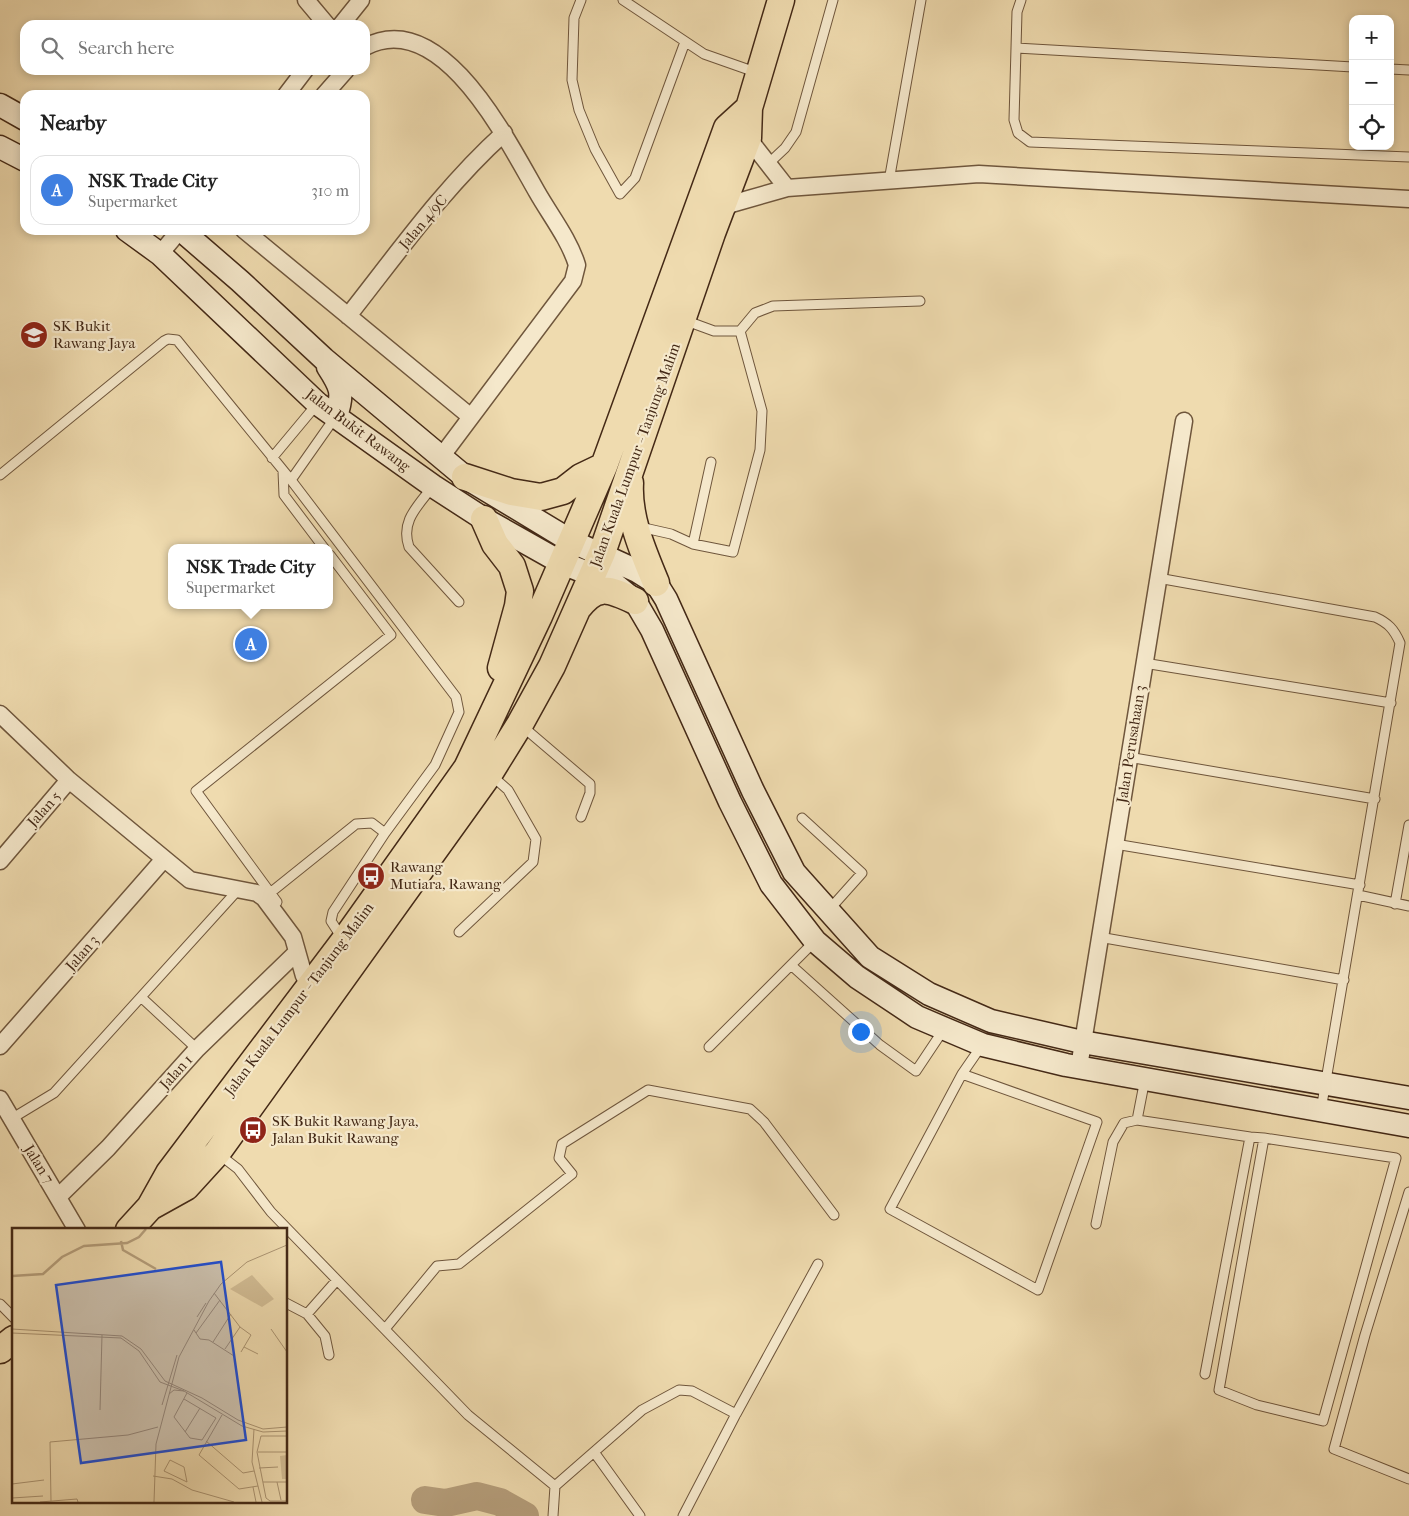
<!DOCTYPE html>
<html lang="en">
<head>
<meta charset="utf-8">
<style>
  :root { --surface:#fff; --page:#f2f2f2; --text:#222; --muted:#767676; --line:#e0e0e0; --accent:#8f2418 }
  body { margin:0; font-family:"IM FELL French Canon",serif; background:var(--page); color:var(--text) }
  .controls { position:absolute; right:15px; top:15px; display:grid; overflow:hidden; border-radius:10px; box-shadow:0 2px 8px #0003 }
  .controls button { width:45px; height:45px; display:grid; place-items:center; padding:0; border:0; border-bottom:1px solid var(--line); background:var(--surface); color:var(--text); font:25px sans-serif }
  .you { position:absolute; left:860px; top:1031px; width:18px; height:18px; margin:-12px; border:4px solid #fff; border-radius:50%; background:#1a73e8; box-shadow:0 0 0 8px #1a73e833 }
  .badge { display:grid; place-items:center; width:32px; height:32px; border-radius:50%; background:var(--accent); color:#fff; font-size:16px; font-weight:700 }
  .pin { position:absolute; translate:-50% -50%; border:2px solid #fff; box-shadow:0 1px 5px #0006 }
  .popup { position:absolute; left:168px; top:544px; width:165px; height:65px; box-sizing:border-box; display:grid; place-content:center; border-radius:10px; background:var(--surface); filter:drop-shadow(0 1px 4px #0005); font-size:16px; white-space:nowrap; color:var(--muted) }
  .popup b { font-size:19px; color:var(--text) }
  .popup::after { content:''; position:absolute; left:50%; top:100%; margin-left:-10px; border:10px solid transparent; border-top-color:var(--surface) }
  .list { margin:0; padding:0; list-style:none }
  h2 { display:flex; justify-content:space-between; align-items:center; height:65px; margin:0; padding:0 20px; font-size:21px }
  h2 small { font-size:16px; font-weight:400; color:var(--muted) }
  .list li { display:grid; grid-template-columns:32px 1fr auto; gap:15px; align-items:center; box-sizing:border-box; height:70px; margin:0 10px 10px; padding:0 10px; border:1px solid var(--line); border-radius:15px }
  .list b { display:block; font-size:19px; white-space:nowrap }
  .list p { margin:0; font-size:16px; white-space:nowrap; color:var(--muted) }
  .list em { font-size:16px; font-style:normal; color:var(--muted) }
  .icon { flex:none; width:28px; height:28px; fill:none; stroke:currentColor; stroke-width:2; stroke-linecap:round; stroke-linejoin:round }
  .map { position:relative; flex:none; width:1409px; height:1516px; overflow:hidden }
  .search { position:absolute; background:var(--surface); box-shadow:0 2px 8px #0003; left:20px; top:20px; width:350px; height:55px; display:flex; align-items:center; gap:12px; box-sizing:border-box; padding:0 18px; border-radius:15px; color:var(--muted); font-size:19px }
  .panel { position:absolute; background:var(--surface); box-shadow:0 2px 8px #0003; left:20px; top:90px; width:350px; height:145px; border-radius:15px }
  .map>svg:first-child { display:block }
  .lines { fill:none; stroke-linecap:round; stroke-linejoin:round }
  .river { stroke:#b59e7b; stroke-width:28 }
  .lane-casing { stroke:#6f563c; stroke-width:11 }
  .street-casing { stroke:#6f563c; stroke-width:19 }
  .secondary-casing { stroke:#442916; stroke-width:25 }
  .primary-casing { stroke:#442916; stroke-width:29 }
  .lane { stroke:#f5e8cb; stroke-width:9 }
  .street { stroke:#f5e8cb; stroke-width:16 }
  .secondary { stroke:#f5e8cb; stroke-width:22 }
  .primary { stroke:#efdbaf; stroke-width:26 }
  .labels { text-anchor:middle; stroke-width:4.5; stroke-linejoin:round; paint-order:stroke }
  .street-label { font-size:15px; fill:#442916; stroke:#f5e8cb }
  .poi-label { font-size:15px; fill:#442916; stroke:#f5e8cb; text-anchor:start }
  .inset-river { fill:none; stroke:#b59e7b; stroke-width:2.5 }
  .inset-road { fill:none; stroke:#ab9472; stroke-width:1 }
  .view { fill:#1d4ed8; fill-opacity:0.15; stroke:#1d4ed8; stroke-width:2.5 }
  .inset-edge { fill:none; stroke:#442916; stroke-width:2.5 }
</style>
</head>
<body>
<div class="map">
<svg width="1409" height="1516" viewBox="0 0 1409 1516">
  <rect width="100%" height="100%" fill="#efdbaf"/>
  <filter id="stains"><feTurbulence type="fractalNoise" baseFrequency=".004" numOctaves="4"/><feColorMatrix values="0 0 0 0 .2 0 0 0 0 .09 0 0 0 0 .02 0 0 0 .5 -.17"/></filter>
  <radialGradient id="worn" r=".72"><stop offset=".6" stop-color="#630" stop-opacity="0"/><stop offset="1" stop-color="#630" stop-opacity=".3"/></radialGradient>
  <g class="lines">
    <path class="river" d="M425,1500L446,1503L477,1496L500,1502L525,1516"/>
    <g class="lane-casing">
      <path id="lane" d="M581,0L574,18L572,80L579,110L595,149L620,194L635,178L685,42
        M623,0L704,54L758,73
        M1021,0L1017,12L1014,120L1018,133L1030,142L1409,157
        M1016,48L1353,67
        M1390,69L1409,70
        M768,164L785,148L796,132L833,0
        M889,181L921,0
        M684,320L714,331H740L755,313L773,306L920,301
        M272,458L317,404
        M283,471L284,495L324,548
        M0,475L164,341L168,339L177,340L291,480L456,697L459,712L435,765L385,833L333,912L331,921L342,938
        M291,480L336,416
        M433,486C418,506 400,521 409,547L459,602
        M640,527L671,534L693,544L733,552L760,450L762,411L740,331
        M693,544L711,462
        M1158,578L1375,617C1388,623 1394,629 1400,643L1321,1110
        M1144,663L1391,703
        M522,726L590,784V793L581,817
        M1128,757L1375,799
        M802,818L862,873L828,911
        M1115,844L1360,885
        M270,893L356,824L372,823L385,833
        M1358,895L1409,906
        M277,902L196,791L391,635L330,555
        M1395,904L1409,825
        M459,932L533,862L536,839L508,790L491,775
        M1099,937L1344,980
        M791,965L880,1045L916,1071L944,1029
        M142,998L197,1049
        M709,1047L815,941
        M962,1074L1097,1122L1038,1290L890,1209L962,1074L982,1045
        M1145,1079L1137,1120L1250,1137L1205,1374
        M11,1119L54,1093L237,891
        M1250,1137L1264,1138L1219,1390L1257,1405L1323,1421L1396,1158L1264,1138
        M220,1155L238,1169L271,1212L468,1415L555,1486
        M1409,1192L1365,1335L1334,1449L1409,1479
        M1096,1224L1113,1142L1124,1123L1137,1120
        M286,1303L307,1314L337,1280
        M0,1304L14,1318
        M307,1314L325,1336L329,1355
        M385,1329L437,1266L459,1264L572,1174L559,1158L562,1144L648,1090L750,1109L764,1122L834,1215
        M594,1452L640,1516
        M553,1516L555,1486L642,1410L679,1390L692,1391L736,1414L818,1264
        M683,1516L736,1414"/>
    </g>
    <g class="street-casing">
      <path id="street" d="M306,0L327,25
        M341,25L361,0
        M365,47C441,6 507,140 537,192C550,215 569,239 577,265L573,281L441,457
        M286,95L305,70
        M324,95L346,70
        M748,138L787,188
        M721,212L731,204L787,188L979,174L1409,199
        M244,230L471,417
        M160,254L180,230
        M348,316C397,254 445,186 504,133
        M0,714L69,780L190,880L257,893L264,898L293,937L304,976
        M0,861L69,780
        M0,1046L164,859
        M1079,1067L1184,421
        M0,1099L77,1230
        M59,1196L108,1148L197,1049L297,952"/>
    </g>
    <g class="secondary-casing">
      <path id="secondary" d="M0,105L25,119
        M0,147L25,160
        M127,230L160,254L318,404L433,486L484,519L562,563L613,583L635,601L652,630L730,802L771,884L815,941L857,977L917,1017L983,1045L1066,1065L1409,1126
        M181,230L240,281L324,359L465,477L571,541L637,571L656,583L666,599L753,791L794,872L870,957L929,994L991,1021L1082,1042L1409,1098
        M328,367C341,387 344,393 336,416"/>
    </g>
    <g class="primary-casing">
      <path id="primary" d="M465,477L511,492L541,497L563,491L581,477L604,466
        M630,483C628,518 643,551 656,583
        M484,519L495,544L512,566L520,591L518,606L501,668
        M578,608C597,583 609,589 635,601
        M150,1207L186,1187L217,1153L489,774L520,724L552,666L602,553L712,233L748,138L749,108L781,0
        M129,1230L150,1207L169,1173L344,941L467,768L539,616L604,466L727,128L749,108
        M0,1350L14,1339"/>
    </g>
    <use href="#lane" class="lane"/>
    <use href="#street" class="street"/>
    <use href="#secondary" class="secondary"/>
    <use href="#primary" class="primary"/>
  </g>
  <defs>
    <g id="school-disc" transform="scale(1.4375)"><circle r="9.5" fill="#8f2418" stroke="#f5e8cb"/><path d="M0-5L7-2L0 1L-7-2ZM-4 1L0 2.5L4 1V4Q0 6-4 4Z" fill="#fff"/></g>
    <g id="bus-disc" transform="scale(1.4375)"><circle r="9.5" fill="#8f2418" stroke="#f5e8cb"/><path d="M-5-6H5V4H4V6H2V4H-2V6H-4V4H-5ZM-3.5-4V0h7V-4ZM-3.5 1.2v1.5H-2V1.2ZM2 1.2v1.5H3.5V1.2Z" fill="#fff"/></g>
  </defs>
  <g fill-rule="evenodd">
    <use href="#school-disc" x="34" y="335"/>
    <use href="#bus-disc" x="371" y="876"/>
    <use href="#bus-disc" x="253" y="1130"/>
  </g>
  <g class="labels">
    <g class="street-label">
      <text transform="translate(423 222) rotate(-50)" y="5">Jalan 4/9C</text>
      <text transform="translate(358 430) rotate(37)" y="5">Jalan Bukit Rawang</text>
      <text transform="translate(635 455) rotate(-70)" y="5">Jalan Kuala Lumpur - Tanjung Malim</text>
      <text transform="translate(1131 744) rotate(-81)" y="5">Jalan Perusahaan 3</text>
      <text transform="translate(44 809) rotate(-49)" y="5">Jalan 5</text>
      <text transform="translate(82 953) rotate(-49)" y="5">Jalan 3</text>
      <text transform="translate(299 999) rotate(-53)" y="5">Jalan Kuala Lumpur - Tanjung Malim</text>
      <text transform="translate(176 1072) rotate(-48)" y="5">Jalan 1</text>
      <text transform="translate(39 1164) rotate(58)" y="5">Jalan 7</text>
    </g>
    <g class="poi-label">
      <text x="53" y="331">SK Bukit<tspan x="53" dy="17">Rawang Jaya</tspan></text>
      <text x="390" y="872">Rawang<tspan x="390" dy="17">Mutiara, Rawang</tspan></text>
      <text x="272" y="1126">SK Bukit Rawang Jaya,<tspan x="272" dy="17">Jalan Bukit Rawang</tspan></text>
    </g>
  </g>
  <g transform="translate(12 1228)">
    <rect width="275" height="275" fill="#efdbaf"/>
    <path d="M240,47L262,71L250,79L218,61Z" fill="#d2bd95"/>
    <path d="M275,227V251H270L268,228Z" fill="#d2bd95"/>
    <path class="inset-river" d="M109,13L111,22L144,41M0,48L31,46L50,29L72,18L115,15L127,9L134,1"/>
    <path class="inset-road" d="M202,65L228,99L239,107L229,124M185,89L194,75M0,101L110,108L129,121L153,153L190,170L226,192L251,201L275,199M259,101L275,124M182,102L188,111L197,112L222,128M0,105L109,110L127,123L148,154L172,163L230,198L251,204L275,203M184,105L208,72M201,114L219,86M232,119L246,126M213,121L228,99M175,165L162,189L178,210L190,212L204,190M157,166L162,162L172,163M172,171L204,190M150,177L165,127M88,182L90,107M210,187L187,227L227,261L246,258M242,201L240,234L250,274M173,204L188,180M275,208H249L245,224L254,270L258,273H275M194,213L231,245L242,243M246,224H275M158,232L172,239L175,254L152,243ZM247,240L266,239M141,248L160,251L180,262L222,274M251,254H275M265,254L269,272M0,256L32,252M241,259L244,274M0,270L31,268M39,273L38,214L116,207L146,199M28,274L65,271L66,274M142,274L144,216L167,129L197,73L209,56L235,34L275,17"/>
    <path class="view" d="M209,34L234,212L69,235L44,57Z"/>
    <rect width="275" height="275" class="inset-edge"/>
  </g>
  <rect width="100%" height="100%" filter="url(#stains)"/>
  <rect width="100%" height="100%" fill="url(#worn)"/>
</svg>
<div class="controls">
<button>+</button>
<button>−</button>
<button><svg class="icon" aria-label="locate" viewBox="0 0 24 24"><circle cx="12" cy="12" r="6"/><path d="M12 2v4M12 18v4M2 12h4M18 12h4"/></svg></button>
</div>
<div class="you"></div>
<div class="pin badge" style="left:251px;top:644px;background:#3f7fe0">A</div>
<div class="popup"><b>NSK Trade City</b>Supermarket</div>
<div class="search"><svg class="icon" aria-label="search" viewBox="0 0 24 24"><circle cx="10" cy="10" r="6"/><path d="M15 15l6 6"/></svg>Search here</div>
<section class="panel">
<h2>Nearby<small></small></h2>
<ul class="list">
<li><span class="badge" style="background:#3f7fe0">A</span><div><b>NSK Trade City</b><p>Supermarket</p></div><em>310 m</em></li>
</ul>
</section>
</div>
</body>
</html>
